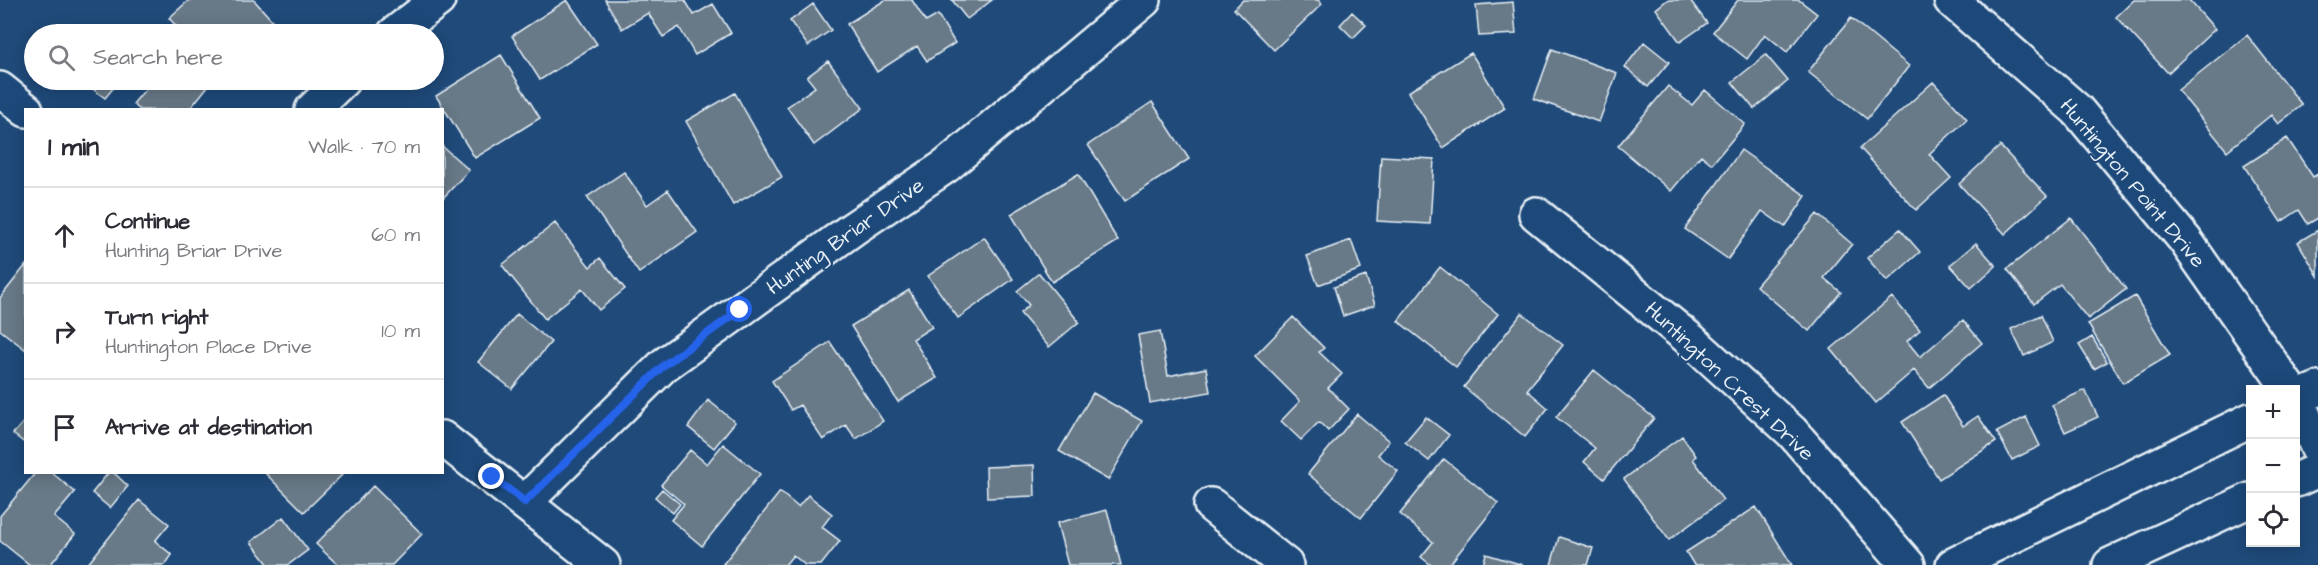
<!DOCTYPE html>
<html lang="en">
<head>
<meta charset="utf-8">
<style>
  :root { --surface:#fff; --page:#f7f7f7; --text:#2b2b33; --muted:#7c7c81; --line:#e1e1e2 }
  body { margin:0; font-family:"Architects Daughter",sans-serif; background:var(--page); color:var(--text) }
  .controls { position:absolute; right:18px; bottom:18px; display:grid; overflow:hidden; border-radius:0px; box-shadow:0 3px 15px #0003 }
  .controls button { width:54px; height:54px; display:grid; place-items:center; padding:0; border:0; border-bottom:2px solid var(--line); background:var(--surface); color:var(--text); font:30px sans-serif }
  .stop { position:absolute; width:18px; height:18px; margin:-14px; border:4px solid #2563eb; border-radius:50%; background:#fff }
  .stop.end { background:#2563eb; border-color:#fff; box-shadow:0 2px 6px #0008 }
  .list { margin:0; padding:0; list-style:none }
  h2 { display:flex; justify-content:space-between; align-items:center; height:78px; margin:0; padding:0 24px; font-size:26px }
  h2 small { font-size:20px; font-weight:400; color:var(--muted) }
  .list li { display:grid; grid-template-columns:39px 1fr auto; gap:18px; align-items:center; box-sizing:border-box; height:96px; padding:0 24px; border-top:2px solid var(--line) }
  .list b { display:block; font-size:22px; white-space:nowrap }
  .list p { margin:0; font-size:20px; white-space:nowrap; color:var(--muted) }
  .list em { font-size:20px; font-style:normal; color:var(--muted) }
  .icon { flex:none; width:33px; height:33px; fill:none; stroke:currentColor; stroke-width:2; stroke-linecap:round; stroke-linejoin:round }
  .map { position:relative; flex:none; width:2318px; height:565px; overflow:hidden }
  .search { position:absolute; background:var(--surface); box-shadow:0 3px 15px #0003; left:24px; top:24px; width:420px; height:66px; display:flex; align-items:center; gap:15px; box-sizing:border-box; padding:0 21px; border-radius:33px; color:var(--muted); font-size:22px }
  .panel { position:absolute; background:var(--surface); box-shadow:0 3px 15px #0003; left:24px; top:108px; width:420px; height:366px; border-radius:0px }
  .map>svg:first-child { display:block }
  .building { fill:#677987; stroke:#e8f1f8; stroke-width:1.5 }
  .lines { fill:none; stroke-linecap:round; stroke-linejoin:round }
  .minor-casing { stroke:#e8f1f8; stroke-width:38 }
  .major-casing { stroke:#e8f1f8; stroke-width:38 }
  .minor { stroke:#1f4a7a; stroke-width:33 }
  .major { stroke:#1f4a7a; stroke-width:33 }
  .route { stroke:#2563eb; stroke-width:8 }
  .labels { text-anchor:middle; stroke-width:4.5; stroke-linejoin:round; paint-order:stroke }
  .street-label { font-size:21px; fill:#e8f1f8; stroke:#1f4a7a }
</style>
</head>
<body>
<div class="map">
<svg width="2318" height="565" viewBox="0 0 2318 565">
  <rect width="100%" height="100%" fill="#1f4a7a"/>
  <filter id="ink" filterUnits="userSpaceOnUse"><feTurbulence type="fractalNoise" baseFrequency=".0167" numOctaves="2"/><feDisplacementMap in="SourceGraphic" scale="12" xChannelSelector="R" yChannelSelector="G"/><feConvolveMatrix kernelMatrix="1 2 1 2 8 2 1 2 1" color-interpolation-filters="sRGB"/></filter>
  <g filter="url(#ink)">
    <path class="building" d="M189,0H254L276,25L265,34H183L169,18Z
      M567,0L597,44L540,80L512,36Z
      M605,0H685L694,15L713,4L731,33L695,55L679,27L663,37L648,13L622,29Z
      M885,0H912L926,22L938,15L955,43L927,61L917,46L877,72L847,24Z
      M952,0H992L967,19Z
      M1243,0H1318L1322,4L1274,50L1234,9Z
      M1667,0H1690L1707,23L1680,42L1656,9Z
      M1738,0H1799L1817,14L1787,52L1765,34L1747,59L1713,32Z
      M2134,0H2189L2215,29L2168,73L2116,17Z
      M1513,2L1516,34L1479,36L1476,5Z
      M813,4L831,30L808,46L790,21Z
      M1352,12L1366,25L1353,38L1340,25Z
      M1851,18L1909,66L1867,119L1808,72Z
      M2247,35L2302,105L2278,124L2271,115L2227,151L2178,90Z
      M1644,42L1669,62L1648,87L1625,67Z
      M1552,49L1617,73L1599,122L1534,99Z
      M1471,53L1505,108L1443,148L1408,92Z
      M501,55L540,118L475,158L436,96Z
      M1766,55L1788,81L1754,109L1732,82Z
      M828,61L863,108L814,145L787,107L815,87L807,77Z
      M81,80H120L105,98Z
      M141,80H211L212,81L189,110H140L133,104L148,86Z
      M1933,82L1967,119L1929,154L1951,178L1916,210L1860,148Z
      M1668,86L1692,105L1705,90L1745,124L1712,164L1701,155L1671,191L1618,146Z
      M735,93L782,177L733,205L686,121Z
      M1152,102L1189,159L1125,201L1088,145Z
      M2287,138L2313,177L2318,174V218L2308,224L2299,210L2281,222L2244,166Z
      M442,146L469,170L442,199Z
      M2000,146L2047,196L2005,234L1959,184Z
      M1741,150L1806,196L1785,227L1762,211L1728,259L1685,229Z
      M1381,156L1434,159L1430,224L1377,221Z
      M624,172L647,205L668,190L697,232L639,273L587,197Z
      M1078,174L1118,241L1052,282L1011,214Z
      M1817,214L1852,244L1824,278L1841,292L1809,331L1756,286Z
      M2071,218L2126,289L2088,319L2060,284L2034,304L2007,269Z
      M555,223L590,267L600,258L625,289L599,310L582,289L545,319L502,265Z
      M1900,229L1920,252L1887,281L1867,258Z
      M2318,230V276L2298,242Z
      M984,237L1013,279L958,318L928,276Z
      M1351,240L1361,269L1318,285L1307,256Z
      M1976,243L1996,266L1971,288L1950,265Z
      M26,265V350L0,330V298Z
      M1440,267L1498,314L1456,367L1398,321Z
      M1039,273L1079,322L1049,347L1020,313L1029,305L1017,291Z
      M1366,276L1375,305L1343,316L1334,287Z
      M909,290L932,327L913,339L937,378L898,402L851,326Z
      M2135,296L2170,355L2123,383L2088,324Z
      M1892,297L1920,330L1907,341L1920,357L1963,320L1982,343L1929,388L1914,370L1876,403L1831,349Z
      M1522,313L1563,345L1527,390L1548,408L1525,437L1464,387Z
      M517,314L551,342L512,389L478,362Z
      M2041,315L2053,342L2024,356L2011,329Z
      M1293,317L1324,348L1319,352L1342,374L1328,388L1349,409L1328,431L1319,422L1301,440L1281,421L1300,401L1255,356Z
      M1160,331L1168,376L1206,368L1210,392L1150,403L1138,335Z
      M2092,337L2107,362L2094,369L2079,345Z
      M830,342L883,421L856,439L846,425L823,440L800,405L791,410L772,381Z
      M1594,370L1654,418L1604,479L1584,462L1595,448L1556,417Z
      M2085,390L2098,417L2065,432L2052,405Z
      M1093,393L1142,421L1108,480L1059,451Z
      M1943,395L1963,426L1978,416L1996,442L1939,479L1902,422Z
      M708,400L735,422L714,448L688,427Z
      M1357,414L1389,441L1378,455L1398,471L1361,518L1308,474Z
      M1426,417L1449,435L1429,461L1405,442Z
      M2026,417L2040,446L2012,460L1997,432Z
      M26,419V444L13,434Z
      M1682,436L1696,456L1693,459L1723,500L1669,540L1624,479Z
      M723,444L760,474L702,546L671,520L684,504L661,485L690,450L707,464Z
      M1444,459L1498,503L1449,565H1431L1421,557L1433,542L1400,514Z
      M1034,465L1035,496L987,498L986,467Z
      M36,472H51L75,492L54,517L75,534L50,565H30L0,541V516Z
      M109,472H113L128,486L110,508L92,493Z
      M264,472H341L343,474L304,512Z
      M373,486L422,534L392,565H338L316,544Z
      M662,489L680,504L673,513L655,497Z
      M780,492L798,507L808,495L832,514L822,527L840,541L821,565H805L793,555L785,565H724L723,564Z
      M139,500L169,524L155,541L172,555L165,565H87Z
      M1756,507L1792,565H1694L1686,552Z
      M1107,510L1121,565H1068L1057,523Z
      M283,517L308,550L288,565H269L251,542Z
      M1559,537L1593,548L1588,565H1551Z
      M1486,554L1523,565H1483Z"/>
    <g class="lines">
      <g class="minor-casing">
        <path id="minor" d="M1951,0L2077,110L2185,240L2290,390
          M394,34L438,0
          M0,89L26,110
          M312,110L343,80
          M1536,214L1692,341L1792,432L1908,565
          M2296,397L2318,449
          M442,438L603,565
          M525,502L664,365L854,228L946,166L1144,0
          M1211,505L1286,565"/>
      </g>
      <g class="major-casing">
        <path id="major" d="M2296,398L2318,389
          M2296,480L2318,470
          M1953,565L2250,420
          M2110,565L2250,500"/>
      </g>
      <use href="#minor" class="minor"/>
      <use href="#major" class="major"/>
    </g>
  </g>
  <g class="lines" filter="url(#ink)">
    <path class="route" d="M492,477L525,502L664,365L740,310"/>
  </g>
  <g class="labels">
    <g class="street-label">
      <text transform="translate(2133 183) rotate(50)" y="7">Huntington Point Drive</text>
      <text transform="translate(845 236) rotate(-35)" y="7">Hunting Briar Drive</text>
      <text transform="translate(1730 381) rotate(43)" y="7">Huntington Crest Drive</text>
    </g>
  </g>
</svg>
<div class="controls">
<button>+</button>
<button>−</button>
<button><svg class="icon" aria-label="locate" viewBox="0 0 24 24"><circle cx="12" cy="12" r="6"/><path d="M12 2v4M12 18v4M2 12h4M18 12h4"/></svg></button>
</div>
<div class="stop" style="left:740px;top:310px"></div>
<div class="stop end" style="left:492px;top:477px"></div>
<div class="search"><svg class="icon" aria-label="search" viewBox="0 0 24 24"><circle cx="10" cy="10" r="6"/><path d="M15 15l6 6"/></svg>Search here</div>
<section class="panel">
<h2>1 min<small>Walk · 70 m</small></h2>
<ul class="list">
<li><svg class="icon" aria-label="ahead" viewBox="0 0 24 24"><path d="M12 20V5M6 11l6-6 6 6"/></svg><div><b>Continue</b><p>Hunting Briar Drive</p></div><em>60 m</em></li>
<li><svg class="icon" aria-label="right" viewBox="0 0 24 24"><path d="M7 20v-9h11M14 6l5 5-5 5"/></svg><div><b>Turn right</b><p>Huntington Place Drive</p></div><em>10 m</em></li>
<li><svg class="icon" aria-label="arrive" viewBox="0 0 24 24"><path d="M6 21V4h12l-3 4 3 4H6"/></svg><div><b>Arrive at destination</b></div></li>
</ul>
</section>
</div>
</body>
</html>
